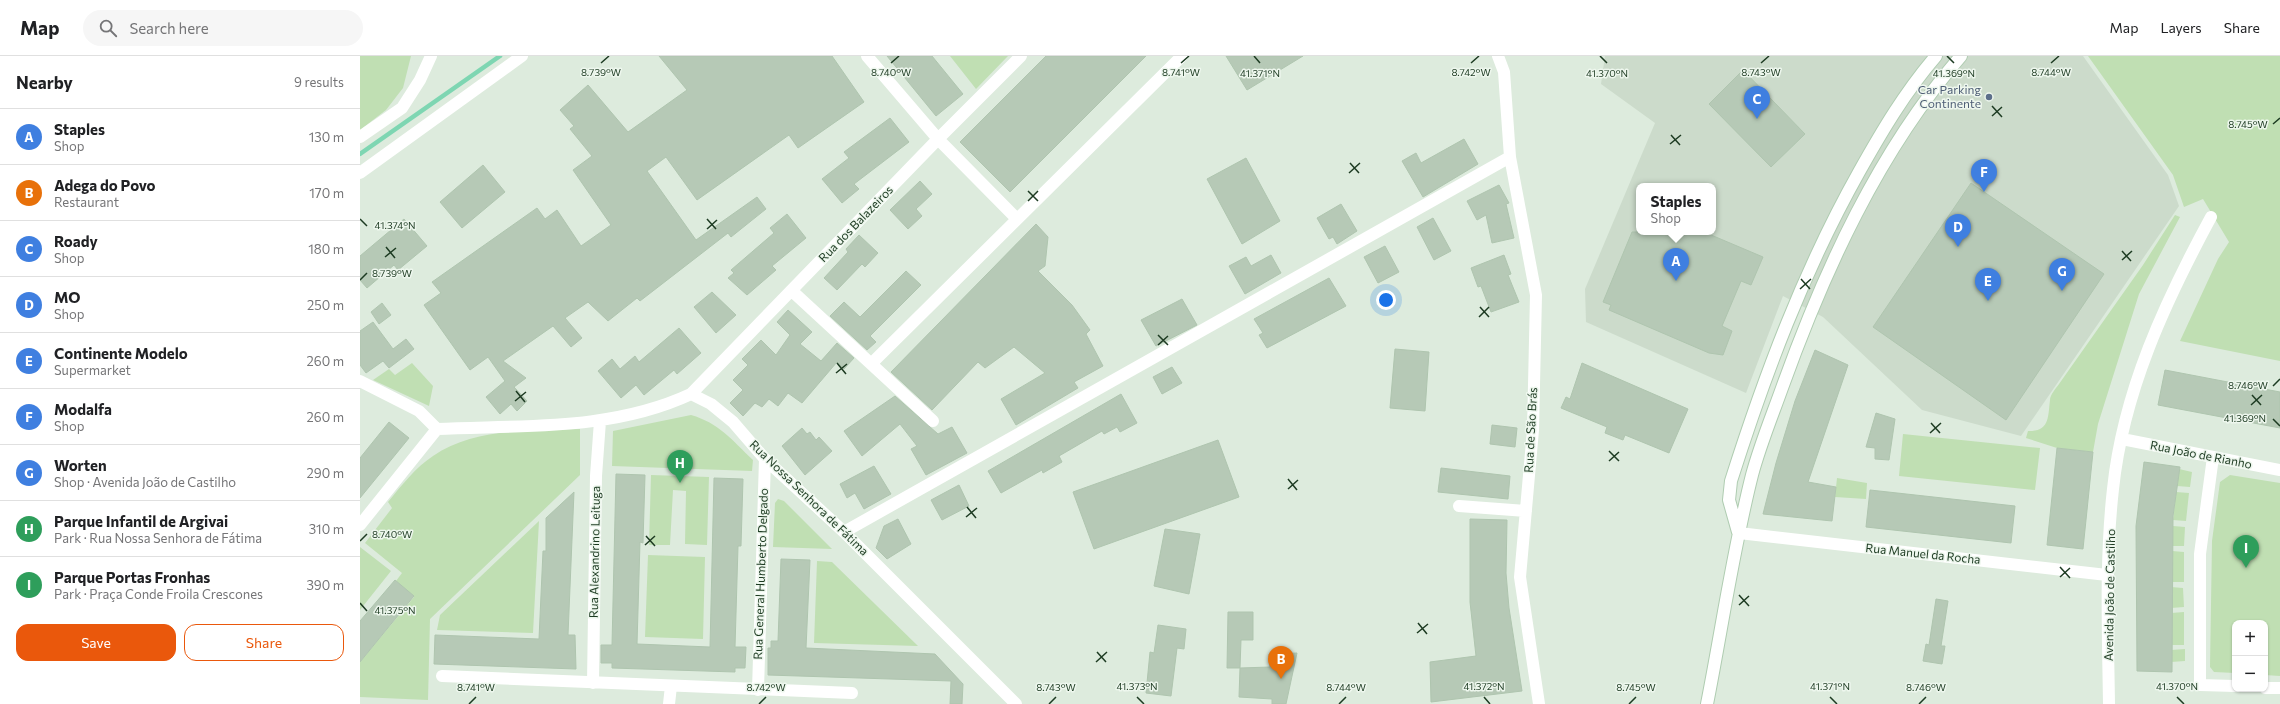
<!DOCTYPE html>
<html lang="en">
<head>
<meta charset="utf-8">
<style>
  :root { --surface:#fff; --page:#f6f6f6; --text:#202124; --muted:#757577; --line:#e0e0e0; --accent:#ea580c }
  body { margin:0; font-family:Commissioner,sans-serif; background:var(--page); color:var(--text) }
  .controls { position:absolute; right:12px; bottom:12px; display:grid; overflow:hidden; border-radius:8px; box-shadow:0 1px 3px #0004 }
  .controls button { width:36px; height:36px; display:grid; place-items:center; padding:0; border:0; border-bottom:1px solid var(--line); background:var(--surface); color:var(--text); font:20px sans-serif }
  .you { position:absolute; left:1026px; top:244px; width:14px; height:14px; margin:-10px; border:3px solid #fff; border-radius:50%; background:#1a73e8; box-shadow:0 0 0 6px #1a73e833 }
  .badge { display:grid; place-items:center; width:26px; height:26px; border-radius:50%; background:var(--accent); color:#fff; font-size:13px; font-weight:700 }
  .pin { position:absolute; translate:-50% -33px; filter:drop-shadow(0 1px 2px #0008) }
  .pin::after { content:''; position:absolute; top:21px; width:14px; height:12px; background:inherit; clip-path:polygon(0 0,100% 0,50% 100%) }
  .popup { position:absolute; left:1276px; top:127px; width:80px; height:52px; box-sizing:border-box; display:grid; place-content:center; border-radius:8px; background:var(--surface); filter:drop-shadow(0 1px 3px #0005); font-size:13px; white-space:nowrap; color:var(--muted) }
  .popup b { font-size:15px; color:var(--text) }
  .popup::after { content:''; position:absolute; left:50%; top:100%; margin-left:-8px; border:8px solid transparent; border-top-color:var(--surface) }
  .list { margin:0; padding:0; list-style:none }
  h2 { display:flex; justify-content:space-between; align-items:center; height:52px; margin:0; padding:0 16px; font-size:17px }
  h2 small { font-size:13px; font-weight:400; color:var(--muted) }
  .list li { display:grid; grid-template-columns:26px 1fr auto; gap:12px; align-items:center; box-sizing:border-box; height:56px; padding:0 16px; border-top:1px solid var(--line) }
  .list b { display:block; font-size:15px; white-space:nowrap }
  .list p { margin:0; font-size:13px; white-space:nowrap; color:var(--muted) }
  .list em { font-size:13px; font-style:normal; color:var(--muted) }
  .actions { display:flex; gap:8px; padding:12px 16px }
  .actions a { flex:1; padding:9px 0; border:1px solid var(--accent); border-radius:12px; text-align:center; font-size:14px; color:var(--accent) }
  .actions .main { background:var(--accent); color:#fff }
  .icon { flex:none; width:22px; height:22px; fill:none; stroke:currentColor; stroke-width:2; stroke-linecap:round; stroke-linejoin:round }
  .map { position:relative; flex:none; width:1920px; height:648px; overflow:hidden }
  header { display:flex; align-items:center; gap:24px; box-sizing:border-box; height:56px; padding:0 20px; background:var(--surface); border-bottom:1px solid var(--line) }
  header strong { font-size:19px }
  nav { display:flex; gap:22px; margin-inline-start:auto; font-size:14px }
  .search { width:280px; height:36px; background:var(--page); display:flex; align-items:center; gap:10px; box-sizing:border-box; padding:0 14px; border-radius:22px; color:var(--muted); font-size:15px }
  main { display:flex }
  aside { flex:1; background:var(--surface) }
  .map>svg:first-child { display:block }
  .built { fill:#ccdbcb; fill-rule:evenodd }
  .green { fill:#c0dfb3 }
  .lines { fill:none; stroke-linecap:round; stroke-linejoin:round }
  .stream { stroke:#7ed6b2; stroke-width:4.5 }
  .building { fill:#b6c9b6; stroke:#afc5af }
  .secondary-casing { stroke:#afccb1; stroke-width:14 }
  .minor { stroke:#fff; stroke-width:12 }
  .secondary { stroke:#fff; stroke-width:12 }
  .ticks { fill:none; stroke:#1d3b22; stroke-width:1.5 }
  .service-dot { fill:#5c6f8a; stroke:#eef7ee; stroke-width:1.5 }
  .labels { text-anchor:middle; stroke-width:3; stroke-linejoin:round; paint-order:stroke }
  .service-label { font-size:12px; fill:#4e5e75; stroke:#eef7ee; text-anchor:end }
  .street-label { font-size:12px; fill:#1d3b22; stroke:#eef7ee }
  .ticks-label { font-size:10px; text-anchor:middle; fill:#1d3b22; stroke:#eef7ee; stroke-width:3; stroke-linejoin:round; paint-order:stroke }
</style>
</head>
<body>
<header>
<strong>Map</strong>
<div class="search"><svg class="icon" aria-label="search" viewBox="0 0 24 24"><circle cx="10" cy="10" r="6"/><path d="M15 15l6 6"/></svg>Search here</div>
<nav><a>Map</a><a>Layers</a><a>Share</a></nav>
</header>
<main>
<aside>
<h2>Nearby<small>9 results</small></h2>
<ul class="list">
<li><span class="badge" style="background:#3f7fe0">A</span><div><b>Staples</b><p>Shop</p></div><em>130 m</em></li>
<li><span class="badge" style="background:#e8710a">B</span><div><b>Adega do Povo</b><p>Restaurant</p></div><em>170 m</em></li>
<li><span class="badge" style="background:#3f7fe0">C</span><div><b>Roady</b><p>Shop</p></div><em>180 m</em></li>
<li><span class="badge" style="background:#3f7fe0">D</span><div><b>MO</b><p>Shop</p></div><em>250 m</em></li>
<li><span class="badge" style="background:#3f7fe0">E</span><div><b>Continente Modelo</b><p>Supermarket</p></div><em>260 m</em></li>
<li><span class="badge" style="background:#3f7fe0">F</span><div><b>Modalfa</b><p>Shop</p></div><em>260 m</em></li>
<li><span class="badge" style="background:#3f7fe0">G</span><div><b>Worten</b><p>Shop · Avenida João de Castilho</p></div><em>290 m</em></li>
<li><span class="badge" style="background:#2e9e5b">H</span><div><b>Parque Infantil de Argivai</b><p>Park · Rua Nossa Senhora de Fátima</p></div><em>310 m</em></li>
<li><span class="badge" style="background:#2e9e5b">I</span><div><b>Parque Portas Fronhas</b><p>Park · Praça Conde Froila Crescones</p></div><em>390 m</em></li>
</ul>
<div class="actions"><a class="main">Save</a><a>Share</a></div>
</aside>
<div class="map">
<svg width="1920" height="648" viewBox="0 0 1920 648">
  <rect width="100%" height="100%" fill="#ddebdd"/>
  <path class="built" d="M1245,0H1723L1808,119L1819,150L1661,380L1562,354L1463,261L1423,240L1386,337L1226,266L1225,233L1295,67L1241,28ZM1279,130H1353V176H1279Z"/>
  <path class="green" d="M0,0H51L43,32L26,54L0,74Z
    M590,0H648L616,33Z
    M1728,0H1920V305L1820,285L1858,203L1869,186L1843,143L1824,151L1813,119Z
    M1815,159L1820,161L1779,238L1738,368L1733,396L1697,392L1666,382L1668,375C1690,376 1688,360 1690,344C1690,339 1696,332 1699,328L1783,209Z
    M52,307L73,330L69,350L13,324L29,313L35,319Z
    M331,359C359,367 372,384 393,404L392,415L252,410L253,375Z
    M220,373V419L70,563L68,644L0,641V606L54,541L36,525L42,517L5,487L32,452L28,446C42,429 55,412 73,400C115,371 172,375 220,373Z
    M1543,378L1680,392L1675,434L1539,420Z
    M1819,413L1832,416L1830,431L1817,430Z
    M291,419L349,421L347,489L325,488L326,435L313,434L310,489H289Z
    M1870,419L1920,427V620L1905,619V567H1875V617L1854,616L1850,611L1852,485L1860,426Z
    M1477,422L1507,427L1506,443L1475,441Z
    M1816,436L1829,437L1826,465L1813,464Z
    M418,443L424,445L472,493L413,491L415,447Z
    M179,465L173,577L77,574L80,559Z
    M1813,470L1825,471L1824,490H1812Z
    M0,491L31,515L0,554Z
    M1812,495L1824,496V526H1811Z
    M288,499L345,501L343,583L285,581Z
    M457,505L472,506L558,590L454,587Z
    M1811,531L1823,532L1824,551L1811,552Z
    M1824,556V589H1811V557Z
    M1825,593V605L1811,606V594Z"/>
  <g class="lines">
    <path class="stream" d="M0,98L140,0"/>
  </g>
  <path class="building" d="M299,0H472L504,46L438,92L429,79L337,144L306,101L287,115L336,184L397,141L406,153L371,181L368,177L280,245L277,242L248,265L228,246L205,262L222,282L211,291L193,270L143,305L166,322L154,331L167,345L157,355L151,348L140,358L126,341L145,325L128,301L110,314L64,249L81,237L72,226L177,152L185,163L197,154L221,190L251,169L213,114L232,100L210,73L214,70L200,54L228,29L268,76L327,34Z
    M527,0H572L603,38L576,60Z
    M686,0H786L650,136L600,86Z
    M866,0H943L887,34Z
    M1383,14L1445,78L1411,111L1349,48Z
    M530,62L549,86L494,128L499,133L482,147L462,123L489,102L484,96Z
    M1104,83L1118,108L1063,141L1042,105L1056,97L1061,107Z
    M886,102L920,165L882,188L847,123Z
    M123,109L145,136L102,172L80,146Z
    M560,125L572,138L556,153L562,160L548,173L530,154Z
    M1611,127L1744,218L1646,364L1513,271Z
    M1139,129L1149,147L1146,148L1154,182L1132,187L1126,159L1117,164L1107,145Z
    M981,148L997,175L977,188L973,181L969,183L957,162Z
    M427,158L446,182L412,210L416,214L387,239L368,222L374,217L371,214L414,177L410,172Z
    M1073,162L1091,195L1074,204L1057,171Z
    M44,163L67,190L38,214L34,209L7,232L0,224V200Z
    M676,168L688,181L685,210L678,215L712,249L730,274L726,278L743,310L714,326L718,332L656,369L641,343L685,317L654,291L625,312L618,306L572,354L531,316Z
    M1272,176H1344L1403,201L1391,229L1381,225L1362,270L1372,275L1363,299L1349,297L1249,254L1251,249L1243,246Z
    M499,179L518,197L505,211L502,208L477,234L464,222L488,196L486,193Z
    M1025,190L1039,216L1018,227L1004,201Z
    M911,199L921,217L885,238L869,210L886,201L891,210Z
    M1144,199L1151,218L1148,219L1159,246L1131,256L1121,230L1118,231L1111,212Z
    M546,215L561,229L510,280L516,286L507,294L470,260L484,246L500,261Z
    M969,222L986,250L907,292L899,279L903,277L894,263Z
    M352,236L376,259L356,277L334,251Z
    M822,243L837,269L796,290L781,264Z
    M22,247L31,259L19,268L11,256Z
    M428,254L452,276L440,288L461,305L477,287L494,302L484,313L477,306L442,347L428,337L418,350L409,343L402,351L395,347L383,360L370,347L383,334L373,324L388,309L382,303L401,284L416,299L430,279L417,266Z
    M13,266L33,293L46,283L54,293L29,312L23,305L6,317L0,309V275Z
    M319,272L341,297L317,318L314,314L284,339L276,329L261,342L238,315L252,303L260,313L275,300L279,306Z
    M1035,293L1069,296L1065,355L1030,352Z
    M1455,294L1488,309L1448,426L1476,431L1472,465L1403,458L1416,407L1435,345Z
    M1222,307L1328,353L1309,397L1265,379L1263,384L1245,377L1247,371L1201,352L1206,341L1210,343Z
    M812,311L822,327L802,338L793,321Z
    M1805,314L1920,336V372L1798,349Z
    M761,338L777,367L760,376L757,371L744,378L742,375L699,400L702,406L683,417L682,414L641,437L628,415Z
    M535,340L578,378L592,371L607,397L566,419L551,393L557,390L540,368L502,400L484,375Z
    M1516,357L1535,363L1529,404L1515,403V392L1506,391Z
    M29,366L49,382L0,442V402Z
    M1132,369L1157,372L1155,391L1130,388Z
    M442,372L447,378L450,376L456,384L459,381L472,395L445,419L422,390Z
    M858,384L879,441L734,493L713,436Z
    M1697,392L1733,396L1723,493L1687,489Z
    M1784,406L1820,411L1813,460L1812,616L1777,615L1776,470Z
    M514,410L531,438L504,453L495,437L487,442L480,428Z
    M1081,412L1150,420L1148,443L1078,436Z
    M256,418L285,419L283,487L280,486L277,588L350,591L354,422L383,423L381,490H378L375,591H386L385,612H375V616L252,612V607H241V589H252Z
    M599,429L609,450L582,464L571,444Z
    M1510,434L1655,450L1651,487L1506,471Z
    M214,436L208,579H215L216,613L74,608L75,579L179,583L183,495H186V462Z
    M538,463L551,488L527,503L516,492L524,470Z
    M1110,463L1147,464L1146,517L1149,552L1162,635L1071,646L1070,606L1116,600L1110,546Z
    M805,473L840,478L829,538L794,530Z
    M421,503L450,504L446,592L575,598L603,628L602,648H590L591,625L408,619V592H411V585H418Z
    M35,524L54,540L0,606V565Z
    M1576,543L1588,545L1581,590H1585L1582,608L1563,605L1566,588L1569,589Z
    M868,556H893V584H881L880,612H867Z
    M798,569L826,573L824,593L817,592L811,640L786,637L790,596L794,597Z
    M937,597L926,648H912V643L879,641L880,612L910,611L909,598Z"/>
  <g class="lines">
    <g class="secondary-casing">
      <path id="secondary" d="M1378,476L1369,444L1371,425C1405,318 1444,214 1499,116C1522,75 1545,36 1576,0
        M1347,648C1362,572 1373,494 1392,419C1400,389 1412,360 1422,332C1464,215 1519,94 1601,0"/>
    </g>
    <path class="minor" d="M507,0L578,83L657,163
      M1138,0L1144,16L1150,101L1176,239L1173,374L1160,521L1179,648
      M0,81L42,52L60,24L71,0
      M0,117L162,0
      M432,235L573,365
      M511,308L822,0
      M0,325L59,355L77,373C163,369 252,375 331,338L578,83L661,0
      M331,338L351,348L373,366L405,403L484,476L656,648
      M1762,383L1920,414
      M1853,401L1840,498V629L1875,630
      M1099,450L1166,455
      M0,469L77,373
      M484,476L1150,101
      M1379,477L1747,519
      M82,620L492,637
      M233,627L236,420L240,365
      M1905,632H1920
      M398,634L405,403
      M309,648L311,630
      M1749,648C1748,576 1745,504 1753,433C1763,336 1805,246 1851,161"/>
    <use href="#secondary" class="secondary"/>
  </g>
  <path class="ticks" d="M894,0L900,7M1240,0L1247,7M1587,0L1594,7M241,7L249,0M531,7L539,0M821,7L829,0M1111,7L1119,0M1401,7L1409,0M1691,7L1699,0M1632,50L1642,61M1632,60L1642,51M1913,68L1920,62M1311,79L1320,89M1310,88L1321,79M990,107L999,117M989,117L1000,107M668,135L678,145M668,145L678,135M0,163L7,170M347,163L356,173M347,173L357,164M26,191L35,202M1762,195L1771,205M25,201L36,192M1762,204L1772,195M1441,223L1450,233M0,224L7,217M1440,233L1451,223M1120,251L1129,261M1119,261L1129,251M798,279L808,289M798,289L808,280M477,307L486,318M476,317L487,308M1913,330L1920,323M156,335L165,346M1892,339L1901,349M155,345L166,336M1891,349L1902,339M1913,363L1920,370M1571,367L1580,377M1570,377L1581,367M1249,395L1259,405M1249,405L1259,396M928,423L937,434M928,433L938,424M607,451L616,462M606,461L617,452M286,480L295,490M0,485L7,478M285,489L295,480M1700,511L1710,522M1700,521L1710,512M1379,539L1389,550M0,547L7,555M1379,549L1389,540M1058,567L1067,578M1057,577L1068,568M737,596L746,606M736,606L747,596M777,641L784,648M1124,641L1130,648M1470,641L1477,648M1817,641L1824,648M109,648L116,641M399,648L406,641M689,648L696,641M979,648L986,641M1269,648L1276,641M1559,648L1566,641"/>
  <circle class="service-dot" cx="1629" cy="41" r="4"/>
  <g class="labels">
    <g class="service-label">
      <text x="1621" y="38">Car Parking<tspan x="1621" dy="14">Continente</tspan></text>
    </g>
    <g class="street-label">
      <text transform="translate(496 168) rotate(-46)" y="4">Rua dos Balazeiros</text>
      <text transform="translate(1171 374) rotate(-87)" y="4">Rua de São Brás</text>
      <text transform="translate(1841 399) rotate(11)" y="4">Rua João de Rianho</text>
      <text transform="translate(449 442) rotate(44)" y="4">Rua Nossa Senhora de Fátima</text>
      <text transform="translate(235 496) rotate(-89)" y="4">Rua Alexandrino Leituga</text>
      <text transform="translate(1563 498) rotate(6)" y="4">Rua Manuel da Rocha</text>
      <text transform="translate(401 518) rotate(-88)" y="4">Rua General Humberto Delgado</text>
      <text transform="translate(1750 539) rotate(-89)" y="4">Avenida João de Castilho</text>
    </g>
  </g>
  <g class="ticks-label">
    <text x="241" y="20">8.739°W</text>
    <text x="531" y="20">8.740°W</text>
    <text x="821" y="20">8.741°W</text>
    <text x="1111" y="20">8.742°W</text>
    <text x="1401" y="20">8.743°W</text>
    <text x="1691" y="20">8.744°W</text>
    <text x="900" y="21">41.371°N</text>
    <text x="1247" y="21">41.370°N</text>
    <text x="1594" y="21">41.369°N</text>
    <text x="1888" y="72">8.745°W</text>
    <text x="35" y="173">41.374°N</text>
    <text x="32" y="221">8.739°W</text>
    <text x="1888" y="333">8.746°W</text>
    <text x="1885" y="366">41.369°N</text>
    <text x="32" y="482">8.740°W</text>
    <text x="35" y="558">41.375°N</text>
    <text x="777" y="634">41.373°N</text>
    <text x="1124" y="634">41.372°N</text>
    <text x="1470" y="634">41.371°N</text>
    <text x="1817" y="634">41.370°N</text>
    <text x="116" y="635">8.741°W</text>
    <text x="406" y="635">8.742°W</text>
    <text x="696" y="635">8.743°W</text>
    <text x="986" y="635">8.744°W</text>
    <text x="1276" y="635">8.745°W</text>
    <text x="1566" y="635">8.746°W</text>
  </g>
</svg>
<div class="controls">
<button>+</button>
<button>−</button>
</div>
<div class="you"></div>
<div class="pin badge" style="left:1316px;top:225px;background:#3f7fe0">A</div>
<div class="popup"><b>Staples</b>Shop</div>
<div class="pin badge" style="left:921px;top:623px;background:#e8710a">B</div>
<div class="pin badge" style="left:1397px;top:63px;background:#3f7fe0">C</div>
<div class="pin badge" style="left:1598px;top:191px;background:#3f7fe0">D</div>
<div class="pin badge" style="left:1628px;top:245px;background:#3f7fe0">E</div>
<div class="pin badge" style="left:1624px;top:136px;background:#3f7fe0">F</div>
<div class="pin badge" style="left:1702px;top:235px;background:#3f7fe0">G</div>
<div class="pin badge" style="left:320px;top:427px;background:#2e9e5b">H</div>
<div class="pin badge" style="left:1886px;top:512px;background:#2e9e5b">I</div>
</div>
</main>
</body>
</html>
